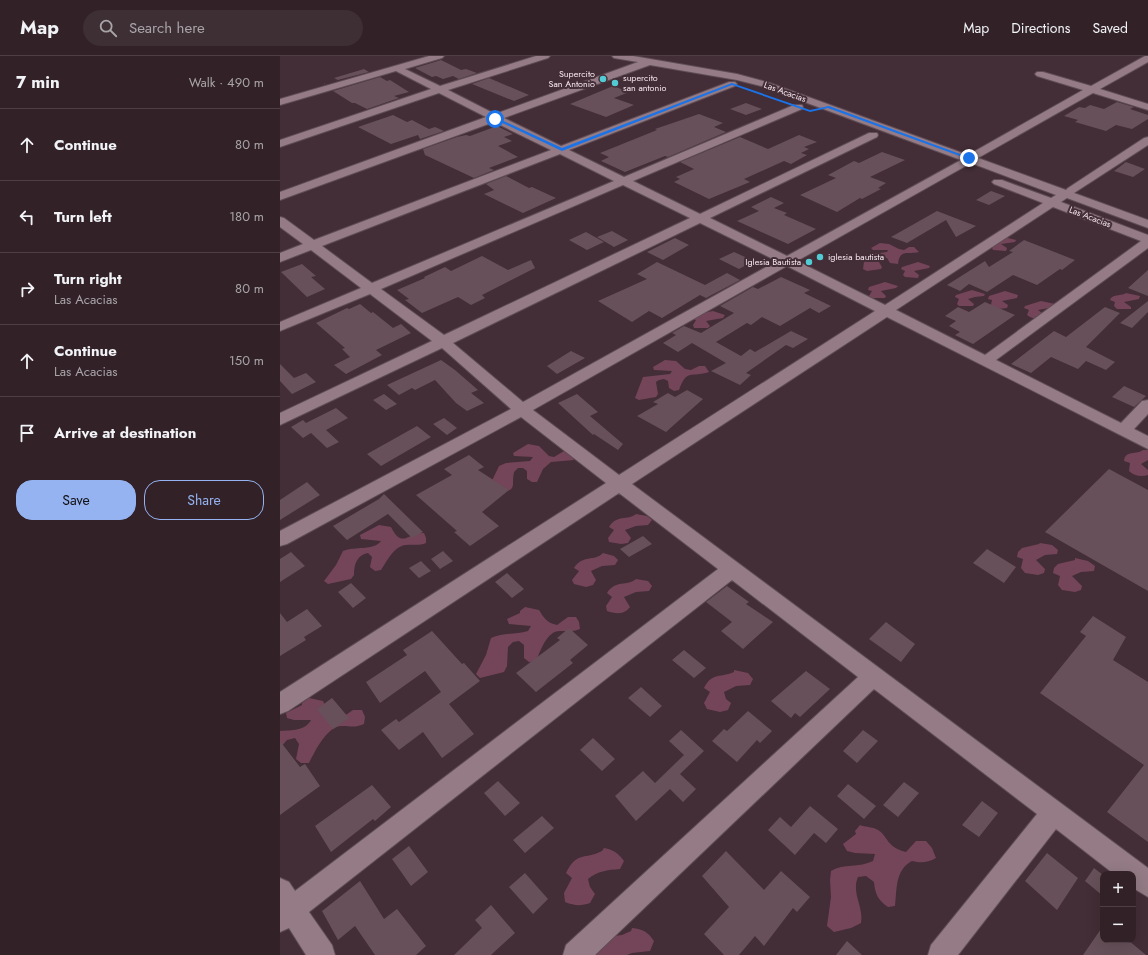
<!DOCTYPE html>
<html lang="en">
<head>
<meta charset="utf-8">
<style>
  :root { --surface:#322228; --page:#3d2f34; --text:#f1f3f6; --muted:#a8a4a8; --line:#4d3f45; --accent:#95b2f1 }
  body { margin:0; font-family:Jost,sans-serif; background:var(--page); color:var(--text) }
  .controls { position:absolute; right:12px; bottom:12px; display:grid; overflow:hidden; border-radius:8px; box-shadow:0 4px 16px #0002 }
  .controls button { width:36px; height:36px; display:grid; place-items:center; padding:0; border:0; border-bottom:1px solid var(--line); background:var(--surface); color:var(--text); font:20px sans-serif }
  .stop { position:absolute; width:12px; height:12px; margin:-9px; border:3px solid #1a73e8; border-radius:50%; background:#fff }
  .stop.end { background:#1a73e8; border-color:#fff; box-shadow:0 1px 4px #0008 }
  .list { margin:0; padding:0; list-style:none }
  h2 { display:flex; justify-content:space-between; align-items:center; height:52px; margin:0; padding:0 16px; font-size:17px }
  h2 small { font-size:13px; font-weight:400; color:var(--muted) }
  .list li { display:grid; grid-template-columns:26px 1fr auto; gap:12px; align-items:center; box-sizing:border-box; height:72px; padding:0 16px; border-top:1px solid var(--line) }
  .list b { display:block; font-size:15px; white-space:nowrap }
  .list p { margin:0; font-size:13px; white-space:nowrap; color:var(--muted) }
  .list em { font-size:13px; font-style:normal; color:var(--muted) }
  .actions { display:flex; gap:8px; padding:12px 16px }
  .actions a { flex:1; padding:9px 0; border:1px solid var(--accent); border-radius:16px; text-align:center; font-size:14px; color:var(--accent) }
  .actions .main { background:var(--accent); color:#111 }
  .icon { flex:none; width:22px; height:22px; fill:none; stroke:currentColor; stroke-width:2; stroke-linecap:round; stroke-linejoin:round }
  .map { position:relative; flex:none; width:868px; height:899px; overflow:hidden }
  header { display:flex; align-items:center; gap:24px; box-sizing:border-box; height:56px; padding:0 20px; background:var(--surface); border-bottom:1px solid var(--line) }
  header strong { font-size:19px }
  nav { display:flex; gap:22px; margin-inline-start:auto; font-size:14px }
  .search { width:280px; height:36px; background:var(--page); display:flex; align-items:center; gap:10px; box-sizing:border-box; padding:0 14px; border-radius:22px; color:var(--muted); font-size:15px }
  main { display:flex }
  aside { flex:1; background:var(--surface) }
  .map>svg:first-child { display:block }
  .green { fill:#744559 }
  .building { fill:#675059 }
  .lines { fill:none; stroke-linecap:round; stroke-linejoin:round }
  .minor-casing { stroke:#5f4c54; stroke-width:2 }
  .minor { fill:#947b85; fill-rule:evenodd }
  .route { fill:#1a73e8 }
  .poi-dot { fill:#51ccd4; stroke:#432d36; stroke-width:1.5 }
  .labels { text-anchor:middle; stroke-width:4; stroke-linejoin:round; paint-order:stroke }
  .far-poi-label { font-size:9px; fill:#f7e8ee; stroke:#432d36; text-anchor:end }
  .far-street-label { font-size:9px; fill:#f7e8ee; stroke:#432d36 }
</style>
</head>
<body>
<header>
<strong>Map</strong>
<div class="search"><svg class="icon" aria-label="search" viewBox="0 0 24 24"><circle cx="10" cy="10" r="6"/><path d="M15 15l6 6"/></svg>Search here</div>
<nav><a>Map</a><a>Directions</a><a>Saved</a></nav>
</header>
<main>
<aside>
<h2>7 min<small>Walk · 490 m</small></h2>
<ul class="list">
<li><svg class="icon" aria-label="ahead" viewBox="0 0 24 24"><path d="M12 20V5M6 11l6-6 6 6"/></svg><div><b>Continue</b></div><em>80 m</em></li>
<li><svg class="icon" aria-label="left" viewBox="0 0 24 24"><path d="M17 20v-9H6M10 6l-5 5 5 5"/></svg><div><b>Turn left</b></div><em>180 m</em></li>
<li><svg class="icon" aria-label="right" viewBox="0 0 24 24"><path d="M7 20v-9h11M14 6l5 5-5 5"/></svg><div><b>Turn right</b><p>Las Acacias</p></div><em>80 m</em></li>
<li><svg class="icon" aria-label="ahead" viewBox="0 0 24 24"><path d="M12 20V5M6 11l6-6 6 6"/></svg><div><b>Continue</b><p>Las Acacias</p></div><em>150 m</em></li>
<li><svg class="icon" aria-label="arrive" viewBox="0 0 24 24"><path d="M6 21V4h12l-3 4 3 4H6"/></svg><div><b>Arrive at destination</b></div></li>
</ul>
<div class="actions"><a class="main">Save</a><a>Share</a></div>
</aside>
<div class="map">
<svg width="868" height="899" viewBox="0 0 868 899">
  <rect width="100%" height="100%" fill="#432d36"/>
  <path class="green" d="M724,181L736,184L735,186L721,188L727,192L726,195L713,194L711,190Z
    M600,187L609,188L619,193L624,194L629,191H634L639,196C628,199 620,192 618,208L610,207L607,202L599,201L597,203L602,211L601,213L587,215L583,213L585,199L607,196L608,194H593L591,192Z
    M638,206L650,210L649,212L634,215L639,219L638,222L625,221L623,219L625,215L621,213L622,211Z
    M605,226L618,230L616,232L601,235L606,240L605,242H591L589,240L592,235L588,234L589,231Z
    M692,234L705,238L704,240L695,241L688,243L694,248L693,250H679L677,248L679,243L675,241L676,239Z
    M725,235L738,239L737,242L722,245L728,249L727,252L718,253L711,249L712,244L708,243L709,240Z
    M846,237L860,240L859,243L844,246L851,251V253H837L834,250L835,246L830,244L831,242C835,238 842,240 846,237Z
    M761,245L775,248L774,251L758,254L765,259C759,263 753,264 747,259L749,254L744,252L745,250Z
    M433,255L445,259L443,262L426,265L430,270L428,272H414L413,269L416,264L412,263L423,257Z
    M385,304L396,305L405,313L411,314L419,310H425L429,316C411,322 407,312 399,334L394,335L389,332L388,325L384,323L379,324L376,326L378,338L376,341L359,344L355,342L363,321L390,318L392,315L374,314L373,311Z
    M248,388L259,390L269,400L274,401L284,395H290L294,404L271,406L263,413L257,426H252L247,423V415L243,412H238L234,416C233,420 233,425 233,429C232,439 214,435 207,435L219,410L226,407L250,405L253,401L234,400L233,397Z
    M863,394H868V404L861,408L868,414V419C861,421 854,420 849,415L850,407L844,405C845,394 857,399 863,394Z
    M356,458L367,460L372,464L368,469L356,470L345,474L351,482L348,487L341,488L329,486L328,482L334,474L329,471C337,458 347,465 356,458Z
    M99,469L111,471C122,493 127,477 144,477L146,482V487C139,490 133,488 126,489C114,490 107,505 101,514L95,515L90,511L92,501L88,497C77,499 74,508 74,519L71,523L48,528L44,525L56,509L63,495C75,490 94,495 101,485L81,483L80,479Z
    M760,487L772,489L778,494L777,498L765,499L756,504L765,513L764,517L758,519L745,517L741,512L743,503L737,501L738,496L742,492L759,488Z
    M323,497L334,500L338,504L335,509L322,510L311,515L316,524L313,529L306,531L294,528L292,524L299,515L294,512C303,498 314,506 323,497Z
    M795,502L808,505L815,510L814,515L801,516L792,520L802,530L801,534L795,536L782,534L778,529L780,520L773,517L774,512L778,508L795,504Z
    M356,523L368,525L372,530L369,535L356,536L344,541L350,551C344,559 336,558 327,555L326,550L332,541L327,537C336,523 347,531 356,523Z
    M245,551L259,554C264,562 267,567 277,569L288,561H296L299,566L300,573C293,576 289,575 281,575C267,574 261,594 256,605L249,606L244,602V589L239,585L233,586L228,591L227,610L224,616L200,622L196,618L206,599L211,582C223,576 236,579 248,575L251,570L229,568L227,563L240,557V555Z
    M454,614L468,617L473,623L470,629L456,630L444,636L446,643L451,647L448,654L440,656L427,653L424,647L430,636L424,632C432,616 441,622 454,616Z
    M29,642L43,645L48,657L60,663L73,654H82L85,661L84,668C74,672 72,670 62,670C47,670 35,695 29,707H21L16,703L19,688L15,682L7,684L0,692V675C12,674 25,675 31,664H14L7,662L6,657L22,649V647Z
    M580,769C585,771 592,771 596,773C608,778 605,791 626,796L636,785H646L652,792L656,802C647,807 641,807 632,805C615,814 617,833 615,850L608,851C598,844 595,838 594,826L586,820L578,821C571,837 584,851 581,867L571,872L554,876L547,870L551,841L550,824L551,815C564,807 579,812 593,805L595,798L575,797L567,795L563,788L576,778L575,775Z
    M324,792C334,794 338,797 344,805L340,813C327,814 318,815 308,823L310,831L315,838L310,847C301,850 295,850 285,846L284,837L292,822L286,817C297,795 304,804 322,795Z
    M352,872C363,873 368,876 374,885L370,895L352,897L347,899H313L333,880L342,879L351,875Z"/>
  <path class="building" d="M161,4L181,14L186,13L197,17L179,23L173,20L163,23L156,20L152,21L135,12Z
    M84,13L89,16L42,28L58,24L54,22Z
    M100,21L107,25L110,24L129,36L114,40L119,42L87,53L75,47H72L53,35Z
    M209,22L249,39L234,45L192,28Z
    M333,30L349,36L334,42L354,49L326,61L290,48Z
    M837,46L854,51L850,53L868,59V63L852,73L836,69L826,75L795,66L798,64L784,60L799,51L805,52L810,49L824,53Z
    M466,47L482,53L466,59L450,53Z
    M419,58L443,67L434,71L446,76L388,101L385,100L345,116L321,105L329,101L320,97L377,74L375,73Z
    M113,59L127,66L132,64L149,73L155,71L164,75L140,83L138,79L111,88L78,71Z
    M217,70L233,78L224,81L232,85L218,90L238,101L209,112L214,114L194,122L145,99L143,93L177,81L186,79L190,80Z
    M519,79L537,86L524,91L529,93L521,97L527,99L511,108L504,105L464,123L470,126L429,143L394,126L400,123L396,121L414,113L400,106L460,81L488,93Z
    M602,96L625,104L590,121L606,127L598,132L601,133L582,143L580,142L557,156L520,139L556,122L548,119L574,105L579,107Z
    M846,106L865,113L853,121L834,115Z
    M226,120L249,132L252,131L276,142L243,157L204,138L214,134L206,128Z
    M711,135L725,140L709,149L696,144Z
    M491,141L504,147L494,152L507,157L504,159L536,173L508,188L457,165L479,155L471,151Z
    M657,155L696,170L676,181L666,164L627,187L611,181Z
    M332,175L348,184L334,191L317,181Z
    M306,176L324,186L307,194L289,184Z
    M395,182L409,189L383,204L367,196Z
    M744,184L795,204L782,214L780,213L757,229L733,219L707,236L689,228L680,235L667,229L705,205L709,211L733,196L729,195Z
    M454,196L474,205L459,213L439,203Z
    M202,200L228,214L251,204L255,212L202,239L205,242L191,249L178,241L142,257L125,244L129,243L117,234L145,222L144,221L165,211L171,215Z
    M377,206L425,229L447,217L460,224L426,242L420,239L382,262L369,255L352,266L318,245L367,223L357,218Z
    M22,208L36,220L31,221L45,233L27,241L1,216Z
    M868,214V240L848,232Z
    M501,221L530,234L524,237L551,250L539,257L530,252L500,270L482,261L471,269L467,267L436,286L461,300L470,293L475,296L511,275L528,283L513,292L506,289L466,317L471,319L460,329L431,315L446,307L412,287L398,296L383,287L396,279L392,277L404,270L421,277L454,257L440,250L473,231L478,233Z
    M868,245V256L852,272L840,267Z
    M705,246L735,259L693,288L675,279L680,276L669,270L676,265L665,260L678,251L689,256Z
    M80,248L91,257L93,256L113,272L121,268L131,277L96,294L102,299L66,318L54,309L70,301L62,293L65,292L36,267L67,252L69,253Z
    M825,251L840,257L806,291L835,306L826,314L806,305L798,313L771,301L751,317L731,308L774,275L786,281Z
    M291,295L305,302L277,318L267,310Z
    M161,304L175,314L198,334L191,337L204,347L187,355L176,347L155,324L135,334L132,332L119,339L107,329Z
    M0,308L14,322L26,317L36,326L12,338L0,325Z
    M844,330L866,340L854,351L832,341Z
    M407,334L423,343L386,376L357,360L378,348L373,346L388,337L395,341Z
    M104,338L117,348L106,354L93,344Z
    M297,338L318,356L310,360L343,388L338,394L314,378L313,379L278,347Z
    M56,352L68,362L46,374L59,386L47,392L31,377L23,382L11,371L23,364L26,367Z
    M164,362L177,372L167,379L153,368Z
    M137,370L151,381L101,410L87,398Z
    M189,399L204,411L198,414L229,434L202,456L219,470L190,490L174,476L177,475L136,439L172,419L164,413Z
    M829,413L868,434V535L765,476Z
    M27,426L40,439L0,464V444Z
    M104,438L143,476L132,482L108,458L67,484L53,470L99,443Z
    M363,480L372,488L349,501L340,493Z
    M707,493L736,511L724,527L693,507Z
    M163,495L173,505L160,513L151,503Z
    M11,496L25,510L0,526V503Z
    M141,505L151,515L139,522L129,512Z
    M227,517L244,533L232,542L215,526Z
    M71,527L86,542L73,552L58,536Z
    M447,530L469,546L466,548L493,566L463,593L441,575L452,566L426,546Z
    M27,553L42,570L24,581L26,584L0,600V557L7,566Z
    M813,560L846,581L833,604L868,626V786L827,756L864,709L760,637L806,580L800,576Z
    M606,566L635,588L621,606L589,583Z
    M289,572L308,589L290,604L293,607L256,636L236,617L280,584L277,582Z
    M152,575L182,608L184,607L200,625L169,648L194,678L162,702L143,676L119,694L101,674L116,663L119,666L161,636L145,615L100,647L86,626L127,599L123,594Z
    M404,594L426,612L414,622L392,604Z
    M526,615L550,633L520,661L515,657L511,662L491,645Z
    M361,631L382,650L370,661L348,642Z
    M52,642L69,662L53,673L37,653Z
    M468,655L492,675L480,687L477,684L457,706L432,685L444,673L447,675Z
    M401,674L424,695L400,718L416,733L403,746L390,733L356,765L335,740L363,715L375,727L404,699L389,685Z
    M583,674L598,685L577,707L563,695Z
    M313,682L335,703L322,715L300,694Z
    M0,685L20,711L25,708L40,730L0,759Z
    M218,725L240,747L225,760L204,737Z
    M624,726L639,737L618,761L603,749Z
    M568,728L596,750L584,763L557,740Z
    M92,729L111,751L95,765L93,763L51,796L35,770Z
    M702,745L718,757L699,781L682,769Z
    M530,750L558,773L546,787L534,777L515,799L488,774L500,761L511,771Z
    M262,760L274,772L245,797L233,784Z
    M129,790L148,816L131,830L112,803Z
    M446,795L484,834L501,815L530,841L517,856L513,852L484,890L475,880L459,899H444L424,878L449,851L422,820Z
    M767,797L798,822L777,854L745,825Z
    M814,812L823,819V840L805,825Z
    M245,817L268,843L253,858L229,831Z
    M80,825L104,863L117,853L146,890L136,899H95L75,870L58,884L42,855Z
    M211,849L235,877L211,899H174L202,872L195,864Z
    M823,870V884H848L866,899H803Z
    M567,885L582,899H556Z"/>
  <g class="lines">
    <g class="minor-casing">
      <path id="minor" d="M149,0H164L162,2L125,13L160,30L256,0H270L268,2L168,34L215,58L358,6L334,2L332,0H353L457,18L487,26L688,99L803,34L757,20L755,18L757,16H763L811,30L865,0H868V6L820,33L868,48V54L813,37L698,102L786,134L788,132L864,82L868,81V89L794,137L868,164V172L787,142L781,146L868,179V192L716,304L841,367L862,345L868,344V358L854,373L868,380V393L607,261L352,428L868,812V841L853,832V818H834L776,773L678,899H648L651,889L757,758L594,633L315,899H283L286,889L578,621L452,524L29,856L52,889L55,899H26L9,872L0,876V822L9,826L15,835L438,513L339,437L8,655L0,658V636L326,427L241,361L7,488L0,490V475L231,353L162,292L0,369V357L152,285L90,238L0,275V266L81,232L31,194L0,206V197L23,188L0,171V161L4,162L34,184L271,94L214,66L0,144V136L206,61L159,37L0,91V84L151,33L116,15L0,49V43ZM370,9L457,24L481,30L681,104L507,200L430,162L597,81L598,79L597,77H589L420,158L353,125L522,53L523,51L522,49H514L344,121L289,94L455,30L457,28L455,26H449L281,90L224,62ZM280,98L334,125L92,227L42,190ZM691,107L776,139L771,142L722,124H714L712,126L714,128L763,147L605,249L517,205ZM343,129L410,162L164,279L101,233ZM773,151L861,185L705,299L616,254ZM420,167L497,205L243,346L173,287ZM507,210L595,255L339,419L253,354Z"/>
    </g>
    <use href="#minor" class="minor"/>
  </g>
  <path class="route" d="M452,27L530,54L549,50L691,102L688,103L548,52L530,56L452,29L282,95L214,63L217,62L282,92Z"/>
  <g class="poi-dot">
    <circle cx="323" cy="23" r="4"/>
    <circle cx="335" cy="27" r="4"/>
    <circle cx="540" cy="201" r="4"/>
    <circle cx="529" cy="206" r="4"/>
  </g>
  <g class="labels">
    <g class="far-poi-label">
      <text x="315" y="21">Supercito<tspan x="315" dy="10">San Antonio</tspan></text>
      <text x="343" y="25" text-anchor="start">supercito<tspan x="343" dy="10">san antonio</tspan></text>
      <text x="548" y="204" text-anchor="start">iglesia bautista</text>
      <text x="521" y="209">Iglesia Bautista</text>
    </g>
    <g class="far-street-label">
      <text transform="translate(505 36) rotate(20)" y="3">Las Acacias</text>
      <text transform="translate(810 161) rotate(21)" y="3">Las Acacias</text>
    </g>
  </g>
</svg>
<div class="controls">
<button>+</button>
<button>−</button>
</div>
<div class="stop" style="left:215px;top:63px"></div>
<div class="stop end" style="left:689px;top:102px"></div>
</div>
</main>
</body>
</html>
